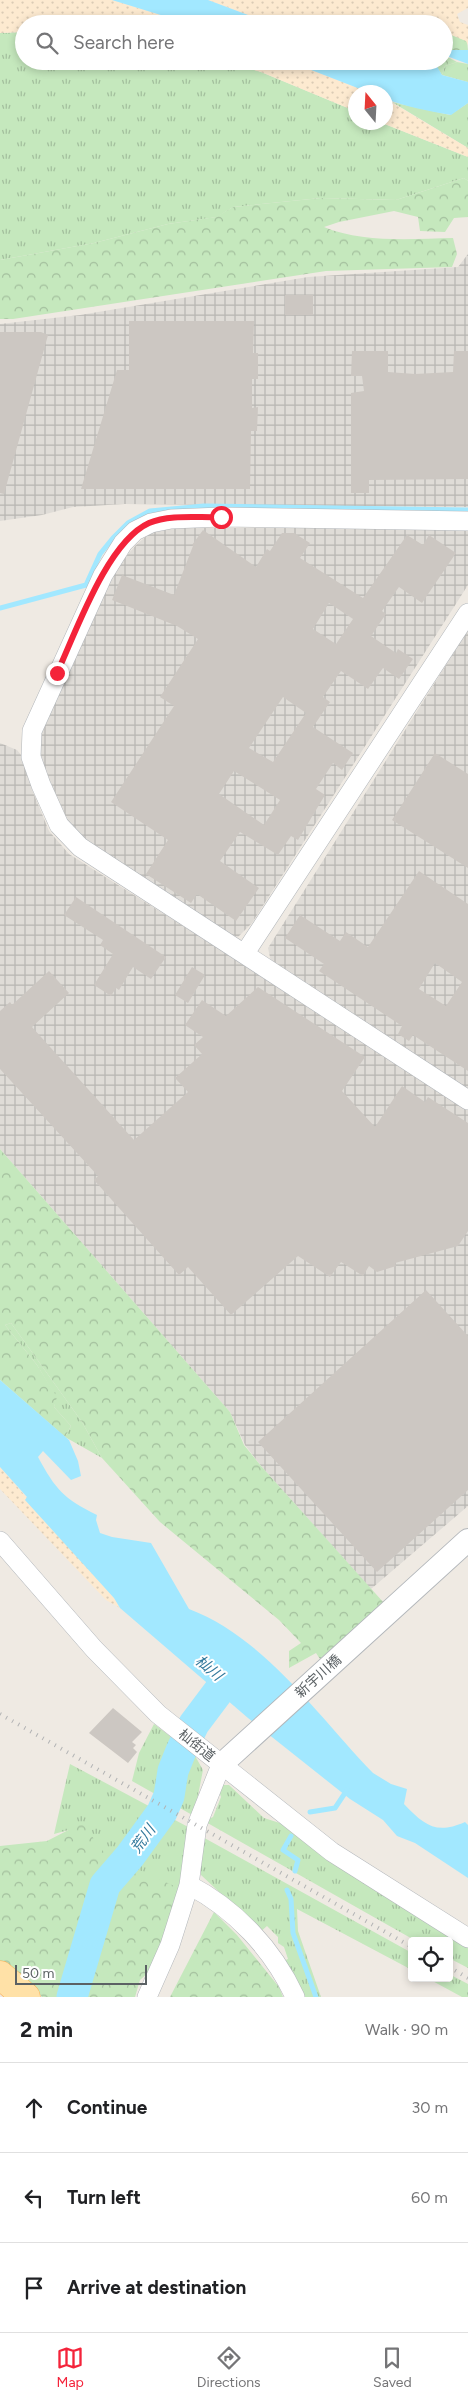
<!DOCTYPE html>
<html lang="en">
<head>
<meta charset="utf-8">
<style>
  :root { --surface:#fff; --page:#f6f6f6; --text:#202124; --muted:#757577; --line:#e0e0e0; --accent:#f4233a }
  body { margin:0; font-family:Figtree,"Noto Sans JP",sans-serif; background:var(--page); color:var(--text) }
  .controls { position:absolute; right:15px; bottom:15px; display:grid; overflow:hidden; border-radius:5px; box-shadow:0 2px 8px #0003 }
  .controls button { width:45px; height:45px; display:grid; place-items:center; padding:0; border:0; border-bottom:1px solid var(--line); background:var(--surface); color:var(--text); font:25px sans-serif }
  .compass { position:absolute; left:348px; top:85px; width:45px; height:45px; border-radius:50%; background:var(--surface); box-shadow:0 2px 8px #0003; rotate:342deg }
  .scale { position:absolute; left:15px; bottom:12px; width:132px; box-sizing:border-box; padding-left:5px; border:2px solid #5b6164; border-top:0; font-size:14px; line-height:18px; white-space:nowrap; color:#5b6164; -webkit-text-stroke:4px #fff; paint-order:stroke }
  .stop { position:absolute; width:15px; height:15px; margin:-11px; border:4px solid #f4233a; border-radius:50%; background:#fff }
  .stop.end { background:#f4233a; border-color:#fff; box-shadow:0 1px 5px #0008 }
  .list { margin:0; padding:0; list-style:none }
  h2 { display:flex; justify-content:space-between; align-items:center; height:65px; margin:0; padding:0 20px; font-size:21px }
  h2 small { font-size:16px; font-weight:400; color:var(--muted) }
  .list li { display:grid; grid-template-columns:32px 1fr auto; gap:15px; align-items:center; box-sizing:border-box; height:90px; padding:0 20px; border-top:1px solid var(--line) }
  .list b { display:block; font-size:19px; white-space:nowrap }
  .list em { font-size:16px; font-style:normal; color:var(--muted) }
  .icon { flex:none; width:28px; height:28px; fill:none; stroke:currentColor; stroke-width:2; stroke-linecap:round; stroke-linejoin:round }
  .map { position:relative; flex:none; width:468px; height:1997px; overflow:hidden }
  .search { position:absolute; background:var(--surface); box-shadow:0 2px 8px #0003; left:15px; right:15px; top:15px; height:55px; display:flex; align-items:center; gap:12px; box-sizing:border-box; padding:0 18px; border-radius:28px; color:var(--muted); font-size:19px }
  .sheet { height:335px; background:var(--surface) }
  nav { display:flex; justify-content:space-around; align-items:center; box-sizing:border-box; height:70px; border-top:1px solid var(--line); background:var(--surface); font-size:14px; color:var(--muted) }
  nav a { display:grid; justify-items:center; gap:2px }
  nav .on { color:var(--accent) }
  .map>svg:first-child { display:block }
  .industrial { fill:url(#industrial-grid) }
  .grass { fill:url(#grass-tufts) }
  .forest { fill:url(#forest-crowns) }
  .sand { fill:url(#sand-dots) }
  .water { fill:#a2e8ff }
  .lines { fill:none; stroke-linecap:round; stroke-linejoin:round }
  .stream { stroke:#a2e8ff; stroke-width:5 }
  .river { stroke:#a2e8ff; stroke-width:31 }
  .building { fill:#ccc7c2; fill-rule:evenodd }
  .minor-casing { stroke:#b3b7bb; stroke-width:20 }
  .tertiary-casing { stroke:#b3b7bb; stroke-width:24 }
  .primary-casing { stroke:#faab50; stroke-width:29 }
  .minor { stroke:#fff; stroke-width:19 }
  .tertiary { stroke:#fff; stroke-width:22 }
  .primary { stroke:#ffe1a7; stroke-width:28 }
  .rail { stroke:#b2b3b4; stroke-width:4; stroke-dasharray:1 6; stroke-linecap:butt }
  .route { stroke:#f4233a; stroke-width:6 }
  .labels { text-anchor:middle; stroke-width:4; stroke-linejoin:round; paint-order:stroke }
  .street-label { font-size:14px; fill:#5b6164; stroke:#fff }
  .water-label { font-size:15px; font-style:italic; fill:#32799c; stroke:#fff }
</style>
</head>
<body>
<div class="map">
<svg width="468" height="1997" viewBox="0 0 468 1997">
  <defs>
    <pattern id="industrial-grid" width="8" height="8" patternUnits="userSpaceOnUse" patternTransform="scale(1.25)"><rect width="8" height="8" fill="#dfdcd7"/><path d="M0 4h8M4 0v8" fill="none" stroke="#b8b6b2"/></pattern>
    <pattern id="grass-tufts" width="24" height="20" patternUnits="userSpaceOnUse" patternTransform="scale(1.25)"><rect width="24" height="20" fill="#c5e8bd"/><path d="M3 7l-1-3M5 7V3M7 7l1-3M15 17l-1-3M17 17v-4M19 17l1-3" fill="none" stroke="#a3bf9d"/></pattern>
    <pattern id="forest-crowns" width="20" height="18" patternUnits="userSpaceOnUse" patternTransform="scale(1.25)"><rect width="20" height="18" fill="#c5e8bd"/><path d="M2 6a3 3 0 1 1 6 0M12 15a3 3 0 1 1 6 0" fill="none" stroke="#a3bf9d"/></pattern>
    <pattern id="sand-dots" width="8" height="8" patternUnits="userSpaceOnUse" patternTransform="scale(1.25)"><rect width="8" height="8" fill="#fdead0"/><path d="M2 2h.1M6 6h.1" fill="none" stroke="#dbcbb5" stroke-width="1.8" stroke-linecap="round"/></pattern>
  </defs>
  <rect width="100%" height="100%" fill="#efeae3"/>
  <path class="industrial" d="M468,254V507L125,504L73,507L42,515L0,521V324L80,315L308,277L458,267Z
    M169,528H468V585L252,923L238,937L226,933L82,839L59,813L39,751L44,719L115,569L136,545L151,532Z
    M468,630V1089L271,962L268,948Z
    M0,743L17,750L22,756L33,792L49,831L69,854L468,1106V1506L371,1589L261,1466L245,1445L230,1412L0,1149Z"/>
  <path class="grass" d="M24,32V61H223L261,72L355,111L356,122L382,123L468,157V181L464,178L396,200L321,198L233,207L217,217L168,224L94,243L0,260V33Z
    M457,62L468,64V82L442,75L445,66Z
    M392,102L450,115L468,103V148Z
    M11,1323L82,1422L102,1458L65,1437L71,1426L54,1407L56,1397L37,1365L5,1325Z
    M154,1724L194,1754L203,1770L194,1816L132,1781L139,1753Z
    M70,1764L190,1828L180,1891L106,1858L80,1827L54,1834Z
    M223,1785H229L264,1818L286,1825L468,1946V1968L449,1958V1941H416L204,1821L213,1817L221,1797L219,1791Z
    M199,1835L412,1953V1970L297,1909L298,1931L321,1997H297L281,1962L288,1959L284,1947L278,1943V1937L267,1926L259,1933L233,1905L201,1875Z
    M449,1974L468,1984V1997H462L427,1978H449Z"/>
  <path class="forest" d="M444,32L467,41L468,50L444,52Z
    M444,55L457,62L445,66L442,75L435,64L424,61H444Z
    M464,178L468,181V217L454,218L445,232L420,231L418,217L394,211L339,222L324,227C362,243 411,239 453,238L457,254L452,267L326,271L13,319H0V260L94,243L168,224L216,217L233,207L321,198L396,200Z
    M0,1149L230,1412L244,1445L261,1466L384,1603L320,1659L316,1653L289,1668V1651L301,1643L279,1620L160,1522L102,1458L82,1422L11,1323L5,1325L37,1365L57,1397L54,1407L71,1426L65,1437L0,1380Z
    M82,1823L106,1855L183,1890L171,1952L140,1980L135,1997H42L29,1982L0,1962V1846L47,1841Z
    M214,1912L237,1935L279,1987L283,1997H170Z"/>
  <path class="sand" d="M0,0H112L190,24H24V32L0,33Z
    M208,0H468V8L457,14L460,22L468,25V45L466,41L444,32V24H272Z
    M223,61H288L368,92H356L355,111L261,72Z
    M386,99L468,148V157L382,123L386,122Z
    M0,1467L114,1598L120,1608L106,1600L0,1489Z"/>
  <path class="water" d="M112,0H208L272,24H190Z
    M447,50H468V64L444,55Z
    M288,61H424L435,63L442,75L468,82V103L451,115C429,111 406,107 386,99V92H368Z
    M0,1380L69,1440L78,1461L81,1476L71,1480L43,1451L38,1457C56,1490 63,1498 97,1515L96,1520L100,1533L112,1537L151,1543L189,1609C264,1637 319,1717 373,1773L391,1784L407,1789L404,1804C424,1825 436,1835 465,1822L468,1825V1878L415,1843L397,1836L383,1820L350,1799L248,1718L120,1608L114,1598L25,1500L27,1497L0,1467Z"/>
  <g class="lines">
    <path class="stream" d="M0,608L86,585L100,554L113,538L128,523L150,511L204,506L468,510
      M310,1812L335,1808L347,1790
      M291,1836L283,1850L298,1860L295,1871
      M287,1890L291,1899L293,1933L316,1997"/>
    <path class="river" d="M72,1997L105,1885L130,1856L162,1812L169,1796L173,1771L181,1751L194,1724L224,1684"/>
  </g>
  <path class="building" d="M285,295H313V315H285Z
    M129,321H254L253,353H258V379H252V408L258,407L257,431H251L250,489H81L117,370H129Z
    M0,332H41L48,335L4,494L0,493Z
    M352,351H388V372L415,374L453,372L454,351H468V479L369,480V493H351V393L364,391L362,376H351Z
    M203,530L256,567L267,549L270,551L282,533H294L310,543L300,558L363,598L407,535L423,545L429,535L456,553L422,603L399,587L382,611L386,614L371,636L396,653L398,649L413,659L399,679L383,668L368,689L341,671L323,697L330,702L313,727L353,753L342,770L333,763L316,789L325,795L298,840L291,836L278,855L240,832L220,861L259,888L236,921L197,894L191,903L146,874L168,840L111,802L174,706L160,697L198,639L177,626L112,600L122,575L174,595L193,546L192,545ZM329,603L353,619L336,644L313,629ZM283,697L306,713L273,762L249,748ZM234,771L280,800L264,825L219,794Z
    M435,753L468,774V868L392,820Z
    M419,871L468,904V1071L413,1035L409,1041L398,1034L402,1026L319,971L324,964L285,938L300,915L340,941L346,932L368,947ZM435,963L462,982L446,1006L419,989Z
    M76,897L166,957L151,979L133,967L119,990L116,988L111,996L94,985L113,954L100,945L103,940L64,915Z
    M192,967L205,975L188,1003L175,995Z
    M49,971L69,993L32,1027L134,1140L188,1092L175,1078L202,1054L194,1045L203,1037L185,1025L202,1000L226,1016L258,987L365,1057L342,1091L375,1127L402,1086L425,1102L428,1097L468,1123V1231L458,1246L395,1263L396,1266L377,1272L369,1266L363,1276L341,1262L330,1277L298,1256L231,1315L188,1267L179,1275L94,1180L98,1176L0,1069V1011L10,1002L12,1005Z
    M426,1290L468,1336V1490L377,1572L258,1442Z
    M113,1708L142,1732L132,1742L136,1745L133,1748L137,1752L128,1763L89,1733Z"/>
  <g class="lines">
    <g class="minor-casing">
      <path id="minor" d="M468,521L221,517L171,519L151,523L135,531L123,543L103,575L32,731L31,757L41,785L59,825L80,847L468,1100
        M245,953L468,613
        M0,1541L94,1649L158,1714L332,1852L468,1938
        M189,1885C235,1909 273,1949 295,1997
        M147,1997L170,1945L189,1885L197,1825L221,1765"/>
    </g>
    <g class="tertiary-casing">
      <path id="tertiary" d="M221,1765L468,1540"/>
    </g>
    <g class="primary-casing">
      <path id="primary" d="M0,1975L26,1997"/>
    </g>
    <use href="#minor" class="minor"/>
    <use href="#tertiary" class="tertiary"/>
    <use href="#primary" class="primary"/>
    <path class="rail" d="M0,1714L412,1947
      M449,1967L468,1978"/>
  </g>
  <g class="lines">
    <path class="route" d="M57,673C76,632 107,542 149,523C170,514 199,518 221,517"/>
  </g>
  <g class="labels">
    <g class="street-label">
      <text transform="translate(318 1676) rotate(-42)" y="5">新宇川橋</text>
      <text transform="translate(197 1745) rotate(39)" y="5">杣街道</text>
    </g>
    <g class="water-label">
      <text transform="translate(209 1668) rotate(40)" y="5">杣川</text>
      <text transform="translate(143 1839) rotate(-54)" y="5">荒川</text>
    </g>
  </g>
</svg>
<div class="controls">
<button><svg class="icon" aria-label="locate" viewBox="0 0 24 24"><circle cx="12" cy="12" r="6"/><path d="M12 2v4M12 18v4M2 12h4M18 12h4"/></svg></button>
</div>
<svg class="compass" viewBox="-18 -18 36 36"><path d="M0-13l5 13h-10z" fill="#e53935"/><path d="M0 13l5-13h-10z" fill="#757577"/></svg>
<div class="scale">50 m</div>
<div class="stop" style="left:221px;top:517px"></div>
<div class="stop end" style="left:57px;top:673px"></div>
<div class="search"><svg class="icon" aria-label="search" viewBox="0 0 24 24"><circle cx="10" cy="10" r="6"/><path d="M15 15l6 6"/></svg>Search here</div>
</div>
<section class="sheet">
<h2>2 min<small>Walk · 90 m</small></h2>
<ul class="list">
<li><svg class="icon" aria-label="ahead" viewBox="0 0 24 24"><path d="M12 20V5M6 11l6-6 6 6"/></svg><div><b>Continue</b></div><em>30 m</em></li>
<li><svg class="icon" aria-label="left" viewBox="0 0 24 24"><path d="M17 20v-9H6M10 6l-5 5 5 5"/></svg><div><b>Turn left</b></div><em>60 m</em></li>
<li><svg class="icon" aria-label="arrive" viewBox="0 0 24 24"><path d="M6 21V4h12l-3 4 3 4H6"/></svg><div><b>Arrive at destination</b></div></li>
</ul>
</section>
<nav>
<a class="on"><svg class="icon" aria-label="map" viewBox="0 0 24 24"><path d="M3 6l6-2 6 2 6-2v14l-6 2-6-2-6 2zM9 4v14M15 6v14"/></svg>Map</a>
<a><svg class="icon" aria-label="directions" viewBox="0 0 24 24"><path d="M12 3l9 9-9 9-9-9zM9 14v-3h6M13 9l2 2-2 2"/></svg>Directions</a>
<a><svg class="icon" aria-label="saved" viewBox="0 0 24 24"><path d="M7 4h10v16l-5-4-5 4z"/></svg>Saved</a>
</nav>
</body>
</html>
